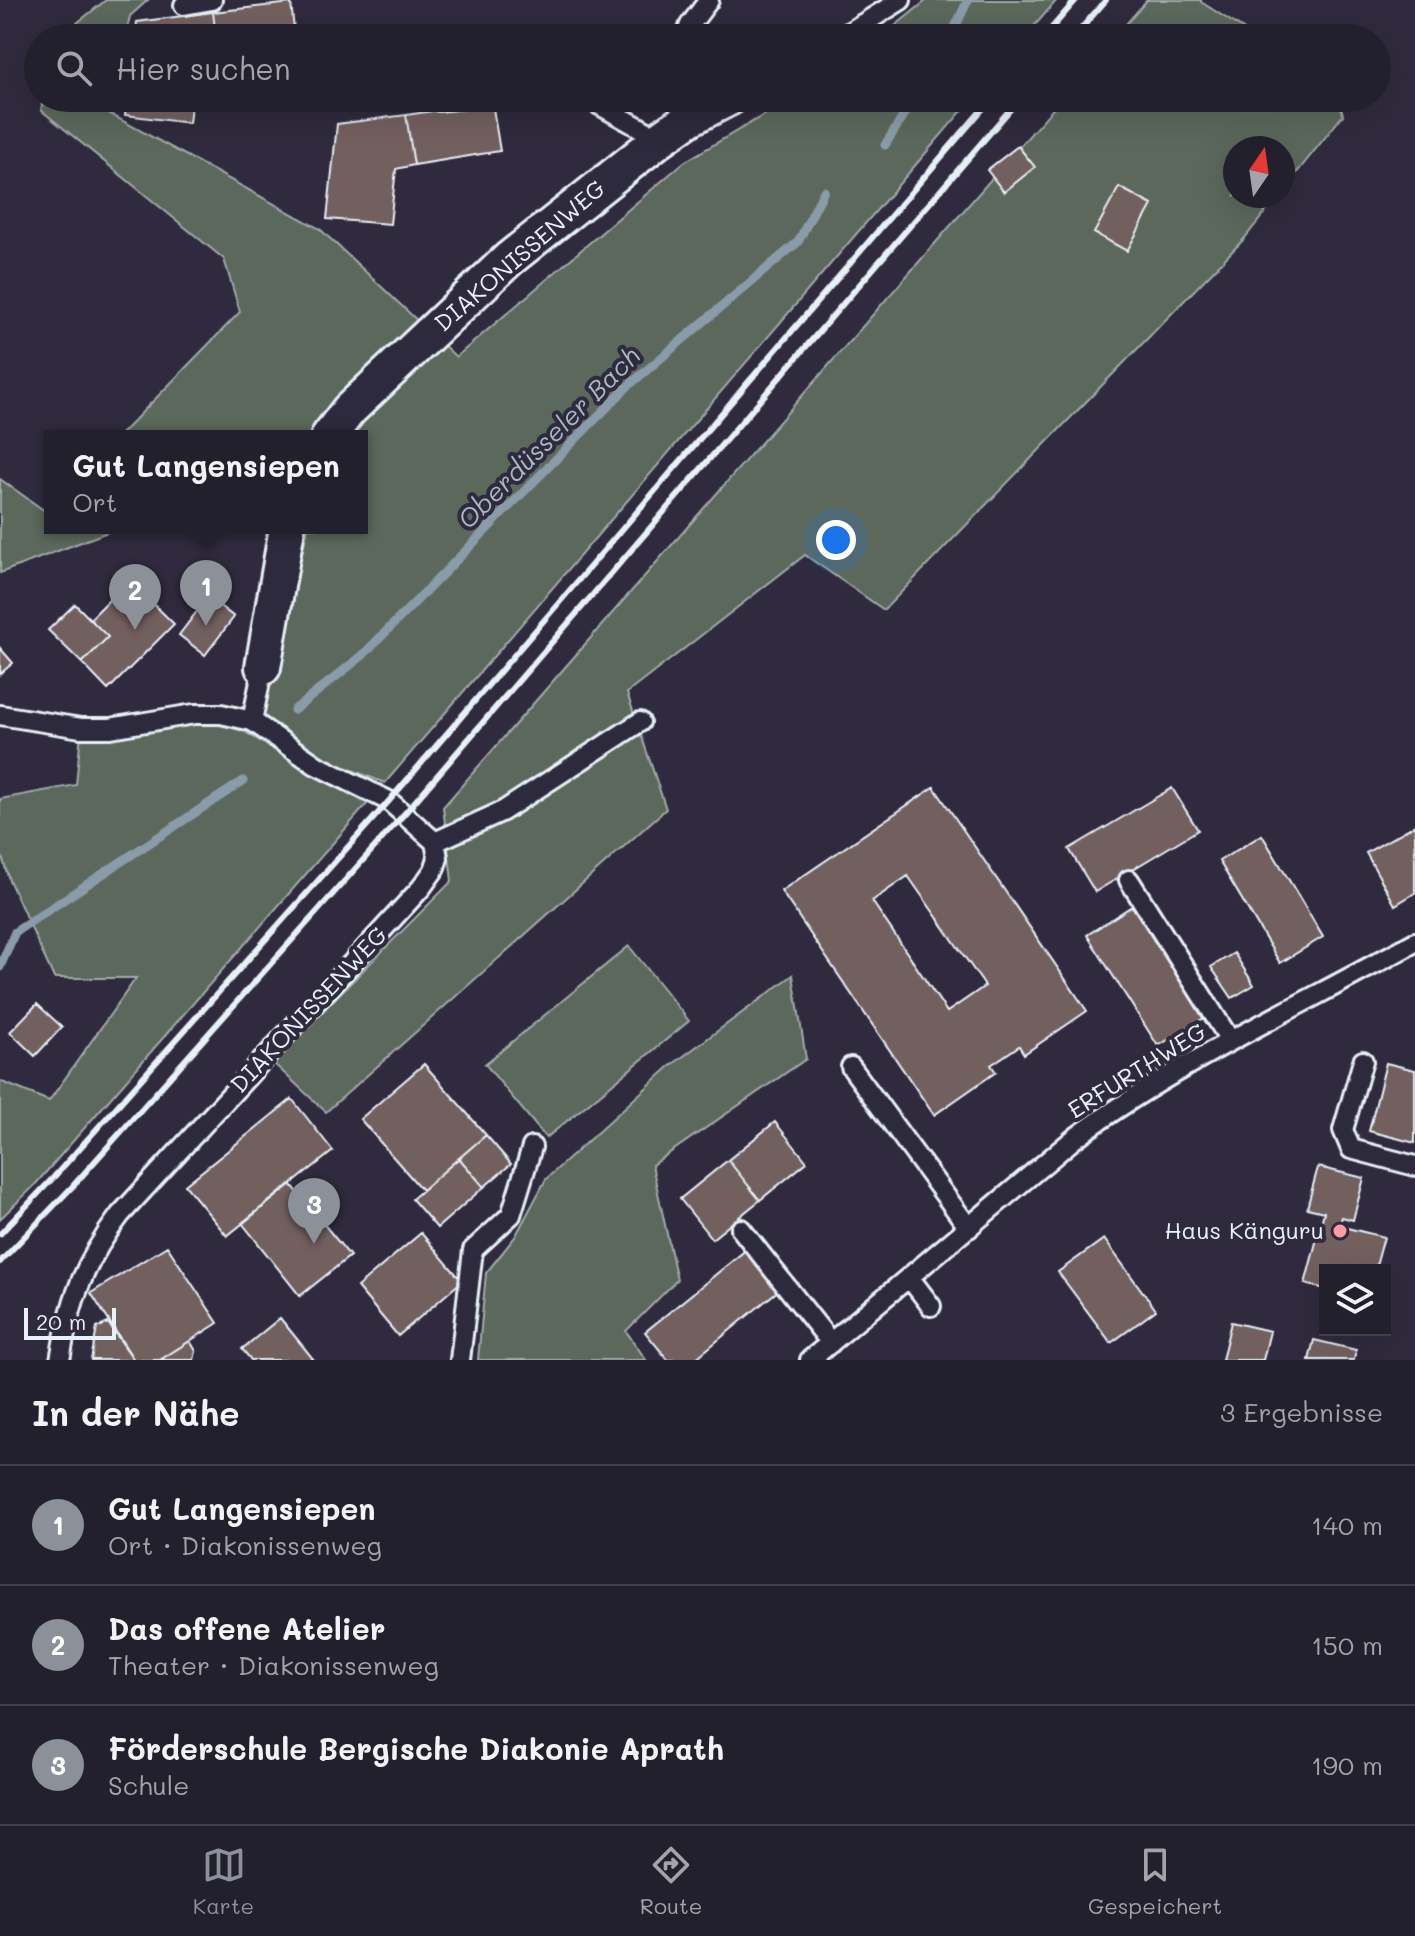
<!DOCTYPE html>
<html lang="de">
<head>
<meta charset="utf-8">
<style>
  :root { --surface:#23202e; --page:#2b2836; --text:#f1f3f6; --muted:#a3a3aa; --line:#403e4a; --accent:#8c9099 }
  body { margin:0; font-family:Mali,sans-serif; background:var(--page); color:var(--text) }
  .controls { position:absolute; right:24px; bottom:24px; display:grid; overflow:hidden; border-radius:0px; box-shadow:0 8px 32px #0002 }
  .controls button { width:72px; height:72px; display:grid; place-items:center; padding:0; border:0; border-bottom:2px solid var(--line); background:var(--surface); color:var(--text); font:40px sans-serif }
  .compass { position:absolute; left:1223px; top:136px; width:72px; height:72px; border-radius:50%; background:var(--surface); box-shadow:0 8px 32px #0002; rotate:13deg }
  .scale { position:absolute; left:24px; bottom:20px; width:92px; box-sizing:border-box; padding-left:8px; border:4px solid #e8f1f8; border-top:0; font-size:22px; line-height:28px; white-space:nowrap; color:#e8f1f8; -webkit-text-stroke:6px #2f2a3d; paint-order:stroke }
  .you { position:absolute; left:836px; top:540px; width:28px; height:28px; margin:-20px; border:6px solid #fff; border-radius:50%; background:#1a73e8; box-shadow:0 0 0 12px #1a73e833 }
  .badge { display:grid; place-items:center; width:52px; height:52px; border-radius:50%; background:var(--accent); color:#fff; font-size:26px; font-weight:700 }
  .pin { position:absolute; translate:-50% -66px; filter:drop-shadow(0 2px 4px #0008) }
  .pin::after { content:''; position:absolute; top:42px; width:28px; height:24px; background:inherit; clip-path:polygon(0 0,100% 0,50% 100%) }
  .popup { position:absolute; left:44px; top:430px; width:324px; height:104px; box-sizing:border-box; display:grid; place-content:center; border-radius:0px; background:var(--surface); filter:drop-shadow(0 2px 6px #0005); font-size:26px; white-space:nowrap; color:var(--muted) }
  .popup b { font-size:30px; color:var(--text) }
  .popup::after { content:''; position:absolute; left:50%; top:100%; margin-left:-16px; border:16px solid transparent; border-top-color:var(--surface) }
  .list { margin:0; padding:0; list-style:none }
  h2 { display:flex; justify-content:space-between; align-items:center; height:104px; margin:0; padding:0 32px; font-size:34px }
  h2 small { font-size:26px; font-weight:400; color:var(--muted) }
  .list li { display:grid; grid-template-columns:52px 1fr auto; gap:24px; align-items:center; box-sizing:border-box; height:120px; padding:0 32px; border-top:2px solid var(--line) }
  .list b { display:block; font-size:30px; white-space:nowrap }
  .list p { margin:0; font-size:26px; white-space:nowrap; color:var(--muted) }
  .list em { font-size:26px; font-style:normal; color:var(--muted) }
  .icon { flex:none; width:44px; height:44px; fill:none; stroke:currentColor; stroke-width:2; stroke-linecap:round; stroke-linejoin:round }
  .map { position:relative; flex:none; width:1415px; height:1360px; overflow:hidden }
  .search { position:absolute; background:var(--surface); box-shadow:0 8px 32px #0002; left:24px; right:24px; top:24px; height:88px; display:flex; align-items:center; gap:20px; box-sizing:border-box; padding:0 28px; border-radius:44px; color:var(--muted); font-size:30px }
  .sheet { height:464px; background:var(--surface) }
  nav { display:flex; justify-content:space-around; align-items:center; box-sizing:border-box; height:112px; border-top:2px solid var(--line); background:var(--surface); font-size:22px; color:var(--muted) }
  nav a { display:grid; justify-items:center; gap:4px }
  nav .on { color:var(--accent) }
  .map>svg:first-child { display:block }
  .green { fill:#5c675b; stroke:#a2acaa; stroke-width:2 }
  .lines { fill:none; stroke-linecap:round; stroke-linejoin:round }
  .stream { stroke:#8a9ca9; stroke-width:9 }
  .building { fill:#72615f; stroke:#e8f1f8; stroke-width:2; fill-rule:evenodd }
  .service-casing { stroke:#e8f1f8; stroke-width:24 }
  .minor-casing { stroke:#e8f1f8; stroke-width:40 }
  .service { stroke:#2f2a3d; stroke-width:18 }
  .minor { stroke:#2f2a3d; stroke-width:34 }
  .rail { stroke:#e8f1f8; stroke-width:6 }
  .poi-dot { fill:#ff9aa2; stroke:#2f2a3d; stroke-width:3 }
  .labels { text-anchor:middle; stroke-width:8; stroke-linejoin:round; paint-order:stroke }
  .street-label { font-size:24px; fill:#e8f1f8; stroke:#2f2a3d }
  .poi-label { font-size:24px; fill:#e8f1f8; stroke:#2f2a3d; text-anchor:end }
  .water-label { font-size:26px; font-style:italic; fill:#a9b8c4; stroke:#2f2a3d }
</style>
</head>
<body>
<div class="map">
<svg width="1415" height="1360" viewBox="0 0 1415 1360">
  <rect width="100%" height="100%" fill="#2f2a3d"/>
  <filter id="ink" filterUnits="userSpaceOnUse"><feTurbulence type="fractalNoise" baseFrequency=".0125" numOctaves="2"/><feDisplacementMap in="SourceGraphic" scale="16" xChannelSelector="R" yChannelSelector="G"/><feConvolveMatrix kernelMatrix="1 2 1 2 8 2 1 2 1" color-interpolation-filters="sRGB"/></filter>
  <g filter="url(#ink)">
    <path class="green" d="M106,0H148L130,16L125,38H58Z
      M927,0H1057L1024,38H880Z
      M1147,0H1201V2L1257,38H1114Z
      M43,98H113L110,114L320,229L456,357L684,162L793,98H973L385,783L334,763L300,746L263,715L308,528H362V436H119L240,312L224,259L41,110Z
      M1062,98H1339L1343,115L1283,190V148H1235V196H1278L1244,239L884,610L805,555L627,693L666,809L326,1112L272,1062L452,881L443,807Z
      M0,479L45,511L50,507V528H118L0,573Z
      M192,724H221L243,731L367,804L33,1187L0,1219V1081L49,1101L136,978H54L9,880L0,850V799L76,785L81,732L113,735Z
      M629,946L689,1021L546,1138L485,1064Z
      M793,975L806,1059L652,1165L677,1280L626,1331L646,1360H478L486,1273L515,1237L546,1179L669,1067Z"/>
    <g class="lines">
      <path class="stream" d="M950,38L968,0
        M885,145L915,98
        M294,710L362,656L628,386L798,242L824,191
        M0,967L15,932L243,781"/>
    </g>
    <path class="building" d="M291,3L295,38H216L213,12Z
      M213,12L216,38H135L137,22Z
      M127,98H192L189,123L125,115Z
      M492,102L500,151L414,165L406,115Z
      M406,115L414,165L396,169L390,224L327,219L337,124Z
      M1018,146L1035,167L1004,192L987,170Z
      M1119,187L1152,205L1127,251L1094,233Z
      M129,580L174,624L108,690L82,663L108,637L90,619Z
      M208,597L234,617L205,655L179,635Z
      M75,604L108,637L82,663L48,630Z
      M0,648L13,663L0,674Z
      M934,787L1087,1011L1024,1054L1019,1046L991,1065L996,1072L934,1115L781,891ZM908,876L985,986L947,1012L872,901Z
      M1172,788L1198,830L1095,892L1069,849Z
      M1415,825V893L1395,905L1366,853Z
      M1262,835L1323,937L1280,963L1219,861Z
      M1132,906L1204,1018L1158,1046L1087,935Z
      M1234,953L1254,985L1232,998L1211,967Z
      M37,1004L62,1027L35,1056L10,1032Z
      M1386,1063L1415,1070V1143L1369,1131Z
      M424,1064L486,1135L422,1190L360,1119Z
      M292,1099L333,1151L227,1236L185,1185Z
      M775,1122L807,1162L760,1200L728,1160Z
      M486,1135L511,1164L484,1187L459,1158Z
      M459,1158L484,1187L437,1228L412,1199Z
      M728,1160L760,1200L712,1239L680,1199Z
      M1318,1167L1364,1178L1353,1220L1342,1217L1339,1226L1384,1237L1375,1270H1325V1289L1305,1284L1324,1212L1307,1208Z
      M291,1184L350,1256L300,1296L242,1223Z
      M421,1233L462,1281L398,1336L357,1287Z
      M1104,1239L1156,1310L1111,1343L1058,1272Z
      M167,1246L218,1323L160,1360H134L91,1293Z
      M747,1249L780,1289L694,1360H668L645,1332Z
      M280,1318L314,1360H251L242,1349Z
      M1231,1322L1270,1331L1263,1360H1222Z
      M108,1323L134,1360H91L97,1328Z
      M1314,1340L1356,1350L1354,1360H1309Z
      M190,1341L196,1351L194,1360H160Z"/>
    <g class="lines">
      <g class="service-casing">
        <path id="service" d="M184,5L212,0
          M685,38L690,25L709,0
          M840,38L901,0
          M587,98L660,139
          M438,101L466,98
          M0,715L81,728H110L194,714H221L252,721
          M435,842L503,811L640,722
          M1129,880L1230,1040
          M1363,1061L1343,1130L1351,1149L1415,1166
          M851,1067L969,1228
          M741,1229L831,1343
          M909,1277L931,1306
          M60,1360C69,1302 85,1261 120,1215L421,888L434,870L438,858L435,842L389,801L316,765L252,721L263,667
          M460,1360L473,1250L511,1215L532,1147
          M810,1360L1075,1138C1181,1060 1301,1006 1415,942"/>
      </g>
      <g class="minor-casing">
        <path id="minor" d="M329,436L349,410L509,259L660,139L690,118L729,98
          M263,667L287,528"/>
      </g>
      <use href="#service" class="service"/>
      <use href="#minor" class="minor"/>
      <path class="rail" d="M1043,38L1076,0
        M1073,38L1106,0
        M0,1234L53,1178L389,801L992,98
        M0,1262L72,1187L405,813L1020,98"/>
    </g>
  </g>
  <circle class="poi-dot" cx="1340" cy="1231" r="8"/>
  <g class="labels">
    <g class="street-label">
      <text transform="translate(520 256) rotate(-41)" y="8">DIAKONISSENWEG</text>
      <text transform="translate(309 1010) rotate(-47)" y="8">DIAKONISSENWEG</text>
      <text transform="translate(1137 1071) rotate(-32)" y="8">ERFURTHWEG</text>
    </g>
    <g class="poi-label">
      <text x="1324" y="1239">Haus Känguru</text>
    </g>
    <g class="water-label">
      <text transform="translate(549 438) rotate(-45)" y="9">Oberdüsseler Bach</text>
    </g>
  </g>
</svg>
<div class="controls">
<button><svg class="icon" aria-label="layers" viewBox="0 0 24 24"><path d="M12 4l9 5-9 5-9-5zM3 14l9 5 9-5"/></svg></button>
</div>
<svg class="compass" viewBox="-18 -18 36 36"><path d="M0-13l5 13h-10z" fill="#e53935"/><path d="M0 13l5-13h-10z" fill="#a3a3aa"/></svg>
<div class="scale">20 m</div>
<div class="you"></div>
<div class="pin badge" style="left:206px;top:626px">1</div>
<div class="popup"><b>Gut Langensiepen</b>Ort</div>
<div class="pin badge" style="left:135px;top:630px">2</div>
<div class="pin badge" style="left:314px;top:1244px">3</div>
<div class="search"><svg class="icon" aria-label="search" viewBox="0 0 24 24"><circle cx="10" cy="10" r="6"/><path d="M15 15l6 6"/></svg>Hier suchen</div>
</div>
<section class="sheet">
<h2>In der Nähe<small>3 Ergebnisse</small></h2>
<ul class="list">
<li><span class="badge">1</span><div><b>Gut Langensiepen</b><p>Ort · Diakonissenweg</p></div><em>140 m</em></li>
<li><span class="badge">2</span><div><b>Das offene Atelier</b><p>Theater · Diakonissenweg</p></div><em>150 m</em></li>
<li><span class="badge">3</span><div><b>Förderschule Bergische Diakonie Aprath</b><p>Schule</p></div><em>190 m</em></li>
</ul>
</section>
<nav>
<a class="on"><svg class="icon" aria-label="map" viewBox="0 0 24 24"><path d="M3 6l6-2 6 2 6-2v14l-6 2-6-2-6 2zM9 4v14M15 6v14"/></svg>Karte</a>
<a><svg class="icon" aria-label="directions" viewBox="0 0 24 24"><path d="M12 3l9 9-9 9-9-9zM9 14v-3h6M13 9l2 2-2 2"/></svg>Route</a>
<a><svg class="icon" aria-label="saved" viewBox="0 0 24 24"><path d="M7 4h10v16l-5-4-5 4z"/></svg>Gespeichert</a>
</nav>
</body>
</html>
